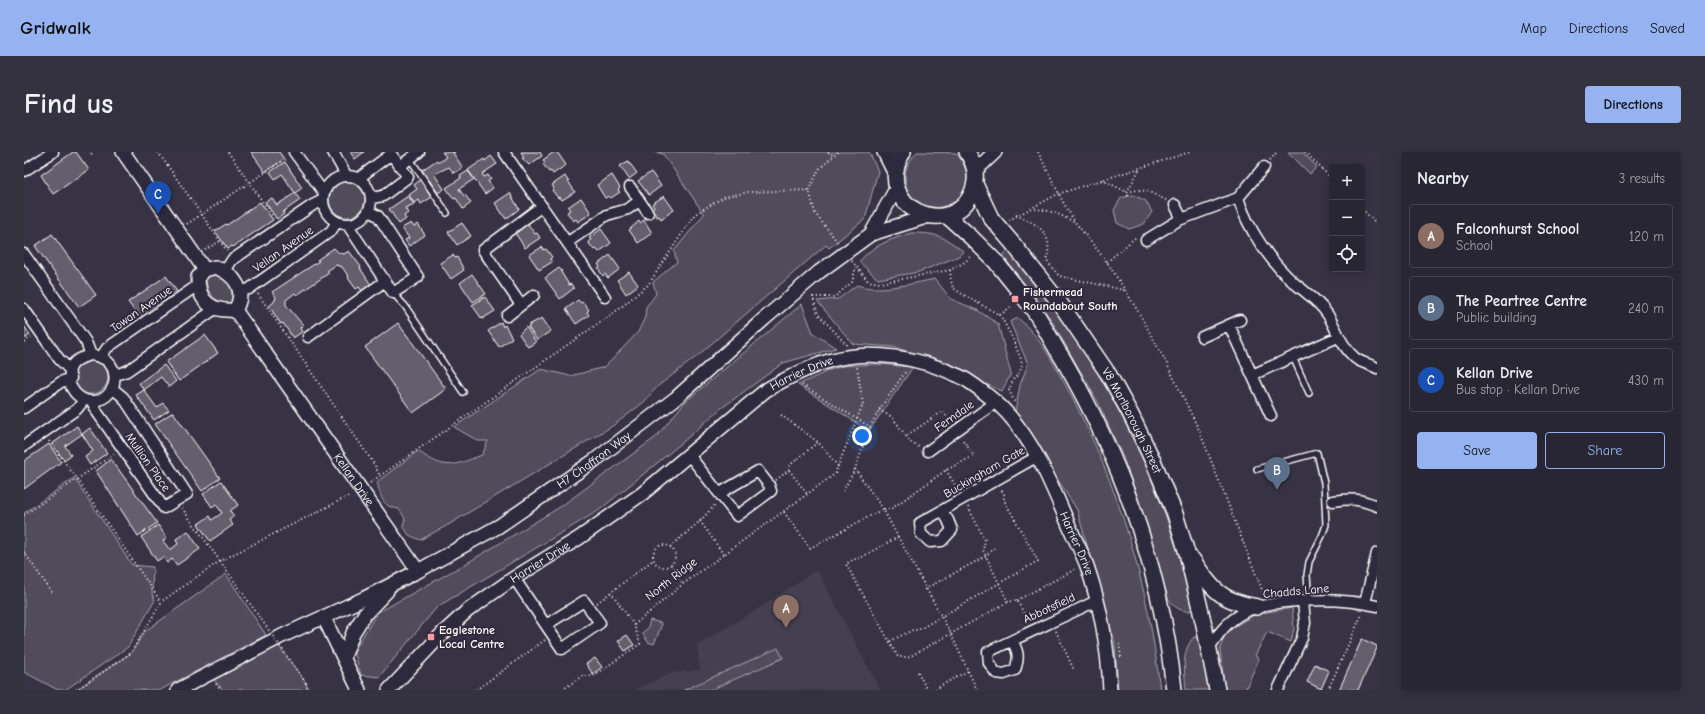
<!DOCTYPE html>
<html lang="en">
<head>
<meta charset="utf-8">
<style>
  :root { --surface:#292634; --page:#353240; --text:#f1f3f6; --muted:#a5a5ac; --line:#45434f; --accent:#95b2f1 }
  body { margin:0; font-family:"Comic Neue",sans-serif; background:var(--page); color:var(--text) }
  .controls { position:absolute; right:12px; top:12px; display:grid; overflow:hidden; border-radius:4px; box-shadow:0 2px 10px #0003 }
  .controls button { width:36px; height:36px; display:grid; place-items:center; padding:0; border:0; border-bottom:1px solid var(--line); background:var(--surface); color:var(--text); font:20px sans-serif }
  .you { position:absolute; left:838px; top:284px; width:14px; height:14px; margin:-10px; border:3px solid #fff; border-radius:50%; background:#1a73e8; box-shadow:0 0 0 6px #1a73e833 }
  .badge { display:grid; place-items:center; width:26px; height:26px; border-radius:50%; background:var(--accent); color:#fff; font-size:13px; font-weight:700 }
  .pin { position:absolute; translate:-50% -33px; filter:drop-shadow(0 1px 2px #0008) }
  .pin::after { content:''; position:absolute; top:21px; width:14px; height:12px; background:inherit; clip-path:polygon(0 0,100% 0,50% 100%) }
  .list { margin:0; padding:0; list-style:none }
  h2 { display:flex; justify-content:space-between; align-items:center; height:52px; margin:0; padding:0 16px; font-size:17px }
  h2 small { font-size:13px; font-weight:400; color:var(--muted) }
  .list li { display:grid; grid-template-columns:26px 1fr auto; gap:12px; align-items:center; box-sizing:border-box; height:64px; margin:0 8px 8px; padding:0 8px; border:1px solid var(--line); border-radius:4px }
  .list b { display:block; font-size:15px; white-space:nowrap }
  .list p { margin:0; font-size:13px; white-space:nowrap; color:var(--muted) }
  .list em { font-size:13px; font-style:normal; color:var(--muted) }
  .actions { display:flex; gap:8px; padding:12px 16px }
  .actions a { flex:1; padding:9px 0; border:1px solid var(--accent); border-radius:4px; text-align:center; font-size:14px; color:var(--accent) }
  .actions .main { background:var(--accent); color:#111 }
  .icon { flex:none; width:22px; height:22px; fill:none; stroke:currentColor; stroke-width:2; stroke-linecap:round; stroke-linejoin:round }
  .map { position:relative; flex:none; width:1353px; height:538px; overflow:hidden; border-radius:4px }
  header { display:flex; align-items:center; gap:24px; box-sizing:border-box; height:56px; padding:0 20px; background:var(--accent); color:#111 }
  header strong { font-size:19px }
  nav { display:flex; gap:22px; margin-inline-start:auto; font-size:14px }
  .intro { display:flex; align-items:center; justify-content:space-between; box-sizing:border-box; height:96px; padding:0 24px }
  h1 { margin:0; font-size:28px }
  .button { padding:10px 18px; border-radius:4px; background:var(--accent); color:#111; font-size:14px; font-weight:700 }
  main { display:flex; gap:24px; padding:0 24px }
  aside { flex:1; background:var(--surface); border-radius:4px; box-shadow:0 2px 10px #0003 }
  .map>svg:first-child { display:block }
  .built { fill:#444051 }
  .green { fill:#514c5c; stroke:#a8a6ae }
  .building { fill:#635f6d; stroke:#fff }
  .lines { fill:none; stroke-linecap:round; stroke-linejoin:round }
  .service-casing { stroke:#fff; stroke-width:8 }
  .minor-casing { stroke:#fff; stroke-width:13 }
  .tertiary-casing { stroke:#fff; stroke-width:16 }
  .secondary-casing { stroke:#fff; stroke-width:18 }
  .path { stroke:#fff; stroke-width:2; stroke-dasharray:1 3; stroke-linecap:butt }
  .service { stroke:#2f2a3d; stroke-width:5 }
  .minor { stroke:#2f2a3d; stroke-width:10 }
  .tertiary { stroke:#2f2a3d; stroke-width:13 }
  .secondary { stroke:#2f2a3d; stroke-width:15 }
  .tertiary-bridge-casing { stroke:#fff; stroke-width:16; stroke-linecap:butt }
  .secondary-bridge-casing { stroke:#fff; stroke-width:18; stroke-linecap:butt }
  .path-bridge { stroke:#fff; stroke-width:2; stroke-dasharray:1 3; stroke-linecap:butt }
  .tertiary-bridge { stroke:#2f2a3d; stroke-width:13 }
  .secondary-bridge { stroke:#2f2a3d; stroke-width:15 }
  .poi-dot { fill:#ff9aa2; stroke:#2f2a3d; stroke-width:1.5 }
  .labels { text-anchor:middle; stroke-width:4; stroke-linejoin:round; paint-order:stroke }
  .street-label { font-size:12px; fill:#fff; stroke:#2f2a3d }
  .poi-label { font-size:12px; font-weight:bold; fill:#fff; stroke:#2f2a3d; text-anchor:start }
</style>
</head>
<body>
<header>
<strong>Gridwalk</strong>
<nav><a>Map</a><a>Directions</a><a>Saved</a></nav>
</header>
<div class="intro"><h1>Find us</h1><a class="button">Directions</a></div>
<main>
<div class="map">
<svg width="1353" height="538" viewBox="0 0 1353 538">
  <rect width="100%" height="100%" fill="#373345"/>
  <filter id="ink" filterUnits="userSpaceOnUse"><feTurbulence type="fractalNoise" baseFrequency=".025" numOctaves="2"/><feDisplacementMap in="SourceGraphic" scale="8" xChannelSelector="R" yChannelSelector="G"/><feConvolveMatrix kernelMatrix="1 2 1 2 8 2 1 2 1" color-interpolation-filters="sRGB"/></filter>
  <g filter="url(#ink)">
    <path class="built" d="M793,418L856,538H610L648,521L676,518L673,493L729,460Z"/>
    <path class="green" d="M631,0H845L854,19L841,67L805,96L802,93L672,205L634,234L620,250L590,273L424,373L396,388L385,383L379,374L381,366L375,357C358,355 357,345 353,330L394,299C422,319 428,314 458,303L464,289H454L430,275L517,217L546,224L581,215L614,180L621,165L622,155L632,142L629,130L653,110L650,99L680,62L639,2Z
      M893,0L932,1C972,48 892,79 882,33C879,19 884,10 893,0Z
      M1264,0H1278L1293,15L1286,22Z
      M305 47a18 18 0 1 1 36 0a18 18 0 1 1-36 0Z
      M1109,43L1122,49L1128,60L1120,72L1105,77L1093,71L1090,58L1097,46Z
      M887,81C913,81 919,84 939,99L935,104L895,120L854,127L835,110C848,93 868,87 887,81Z
      M985,97C1006,120 1023,144 1040,170C1103,260 1143,349 1169,455L1166,459C1156,460 1149,454 1144,446L1114,346L1098,303L1073,248L1026,166L979,104Z
      M188,122C202,123 213,139 206,151C192,153 178,137 184,123Z
      M911,127L927,147L953,158L974,172L987,222L978,239L895,203L870,195L829,192L793,149L814,147L833,133C855,141 889,131 911,127Z
      M778,152L789,181L812,196L759,211L695,258L659,290L574,359L413,455L355,525L337,523L330,499L353,461L443,411L536,355L632,285L661,250Z
      M994,166C1018,187 1029,210 1044,238C1094,331 1125,433 1136,538H1094L1091,491L1053,358L991,260L996,233L1004,212L986,170Z
      M50 225a17 17 0 1 1 34 0a17 17 0 1 1-34 0Z
      M853,212L889,215L845,279L774,233L806,218L819,214Z
      M50,326L108,413L129,415L128,442L131,448L104,495L41,538H34L0,520V361Z
      M202,422L242,483L136,538H52L107,501L120,480Z
      M1268,456L1270,476L1267,490L1243,480L1231,504L1235,507L1221,538H1201L1196,498L1200,485L1208,476L1232,462Z
      M626,468L637,471V475L630,492L624,490L618,481L624,476Z
      M1170,485H1174L1176,488L1185,538H1162C1161,520 1156,500 1170,485Z
      M251,489L282,531L284,538H199L184,522Z
      M754,496L759,506L686,538H660Z"/>
    <path class="building" d="M49,0H52L65,18L29,42L17,23Z
      M227,0H255L260,7L241,20Z
      M326,0H340L331,7Z
      M418,0H431L429,1L439,16L430,21L425,15L410,22L420,37L414,41L398,18L413,8L415,10L422,5Z
      M497,0H516L518,4L505,13L498,6L500,5Z
      M530,0H533L542,13L529,22L527,19L525,20L519,12L521,10L519,8Z
      M467,4L473,12L458,22L460,25L464,23L467,27L464,29L469,36L461,42L444,18L460,7L461,9Z
      M604,9L613,21L605,27L596,14Z
      M261,10L278,36L271,41L258,22L251,27L246,20Z
      M444,19L450,27L435,37L440,44L441,43L447,51L439,57L432,46L430,47L422,36L437,26L436,24Z
      M627,20L637,34L625,43L614,29Z
      M588,23L596,36L594,38L596,40L587,46L585,44L581,46L573,33Z
      M541,24L551,40L538,48L536,45L534,46L528,38L530,36L528,33Z
      M396,28L408,45L397,52L395,48L390,51L385,43L393,37L390,33Z
      M271,41L276,48L259,60L260,62L253,67L241,50L248,46L253,53Z
      M486,41L495,57L482,67L471,51Z
      M384,44L390,52L381,56L384,61L380,64L382,67L375,72L365,57Z
      M640,44L650,58L637,67L635,64L633,65L628,57L630,55L628,52Z
      M557,46L567,61L554,70L552,67L549,69L543,60L546,58L544,55Z
      M236,50L249,68L209,95L208,94L204,97L191,79L202,72L203,73Z
      M620,68L628,81L614,91L605,78L615,69L616,71Z
      M387,71L390,75L394,72L401,83L385,94L381,88L385,86L378,76Z
      M438,71L447,84L433,93L424,80Z
      M504,72L511,82L513,81L516,86L501,96L491,81Z
      M577,77L587,91L575,100L572,97L570,98L564,90L567,88L565,86Z
      M28,82L72,143L55,155L11,94Z
      M518,95L520,98L522,97L528,105L526,107L528,110L515,118L505,103Z
      M310,96L315,101L320,102L325,99L337,115L336,116L347,133L338,139L335,135L332,137L324,126L325,125L318,115L312,113L303,119L305,121L273,143L271,141L262,148V153L279,173L276,176L278,180L269,186L259,171L257,172L245,154L250,150L252,145L248,140L295,109L293,108Z
      M429,103L431,106L433,105L440,118L427,127L416,111Z
      M586,103L596,117L584,126L581,122L579,124L574,116L576,115L574,112Z
      M535,116L538,119L537,120L545,133L547,132L550,136L536,147L521,126Z
      M605,120L614,133L602,142L593,128Z
      M448,122L462,142L449,150L436,131Z
      M142,124L154,141L117,168L104,150Z
      M461,145L471,159L458,167L448,153Z
      M554,148L557,151L559,150L565,158L563,160L565,163L552,172L542,157Z
      M518,166L527,179L513,188L504,175L506,174L505,173Z
      M477,170L479,175L481,173L488,186L475,195L464,179Z
      M374,171L422,237L389,261L341,195Z
      M0,174L6,183L0,187Z
      M502,175L512,190L504,195L495,182Z
      M181,183L194,201L155,229L142,210Z
      M140,213L152,229L145,235L137,225L120,238L115,231Z
      M120,238L133,256L139,251L145,258L130,268L112,243Z
      M149,260L196,326L178,339L131,272Z
      M53,274L58,282L41,294L47,303L40,308L28,292Z
      M66,276L83,301L66,313L61,305L69,299L58,282Z
      M25,292L37,310L0,337V309Z
      M87,307L133,371L114,384L72,319Z
      M197,329L214,353L206,359L210,364L205,368L209,373L186,389L174,372L186,364L188,368L198,361L192,352L188,355L179,342Z
      M134,373L143,386L139,389L146,398L154,392L152,387L164,379L176,397L153,413L148,407L143,411L139,405L133,409L117,385Z
      M603,483L610,493L601,499L594,489Z
      M1338,487L1353,494V496L1334,538H1315Z
      M571,506L578,515L569,522L562,512Z
      M1291,512L1305,519L1297,537L1283,530Z"/>
    <g class="lines">
      <g class="service-casing">
        <path id="service" d="M386,7L423,61
          M369,141L381,154L439,240
          M1269,205L1285,241
          M1233,317L1293,301L1300,331L1302,373L1298,384L1285,410L1283,423L1285,449"/>
      </g>
      <g class="minor-casing">
        <path id="minor" d="M270,0L300,41
          M309,0L322,23
          M480,0L581,145
          M376,14L395,0
          M0,19L29,0
          M299 48a24 24 0 1 1 48 0a24 24 0 1 1-48 0Z
          M335,26L367,2L384,25L359,44L347,46
          M606,35L624,61
          M1214,46C1224,77 1245,108 1269,130C1281,140 1295,149 1304,163C1313,178 1317,194 1331,206C1337,211 1346,212 1353,216
          M1151,53L1158,67
          M323,72L369,141L394,125L354,64L345,59
          M1122,88L1155,68L1214,46L1240,15
          M544,90L583,63L604,57L615,49
          M0,102L62,190L67,203
          M201,119L208,108L289,53L299,48
          M215,140L225,137L307,79L313,70
          M497,153L459,98L518,54
          M0,157L35,207L46,218
          M483,164L510,143
          M1205,173L1247,264
          M284,185L361,129
          M1178,185L1216,168
          M67,203C76,204 85,208 89,217C99,248 57,264 45,230C47,225 45,222 46,217C49,208 59,205 67,203Z
          M77,205L83,196L174,133
          M91,223L103,219L191,157
          M1228,223L1314,185
          M68,249L73,260L140,356L163,342L99,245L88,236
          M0,256L37,230L47,226
          M0,294L53,257L60,248
          M904,299L972,250
          M665,303L713,364L747,339L745,333L734,319L696,341
          M1309,349C1328,346 1336,347 1353,354
          M918,359L924,368L928,378L918,389L906,390L897,382L896,371L1014,304
          M490,426L538,497L576,471L560,449L522,473
          M1341,451L1353,401
          M988,489C995,500 995,506 991,518L980,522L972,521L965,511L964,500C1001,482 1037,466 1074,448
          M1185,496C1193,484 1201,472 1214,464C1243,444 1320,446 1353,454
          M1254,538L1278,486L1281,471L1279,449"/>
      </g>
      <g class="tertiary-casing">
        <g id="tertiary">
          <path d="M99,0L181,118"/>
          <path d="M951,19L971,0"/>
          <path d="M847,82L905,64"/>
          <path d="M847,82L873,35"/>
          <path d="M191,115C211,122 223,139 211,158C187,160 174,149 174,125L181,118Z"/>
          <path id="s1" d="M211,158L394,419"/>
          <path d="M300,466L335,538"/>
          <path d="M320,505L329,481L340,463L363,439"/>
          <path id="s2" d="M154,538L258,484L339,447L394,419L475,374L571,308L652,246L740,167L795,120"/>
          <path id="s3" d="M365,538L418,482L443,459L490,426L555,386L619,341L742,238C763,226 784,215 808,208C849,197 897,206 935,224C947,229 974,251 983,261C1011,292 1027,331 1043,369C1049,384 1057,398 1063,414C1077,455 1084,495 1086,538"/>
        </g>
      </g>
      <g class="secondary-casing">
        <g id="secondary">
          <path d="M861,0L871,20"/>
          <path d="M879,0C846,56 930,91 949,38C954,24 951,12 943,0"/>
          <path d="M951,32L967,66"/>
          <path d="M922,63L948,86"/>
          <path id="s4" d="M990,93L1035,150L1085,223L1107,263L1130,311L1151,362L1163,401L1180,473L1193,538"/>
          <path d="M972,110C985,127 999,143 1011,160C1021,175 1029,192 1039,207C1098,309 1138,421 1150,538"/>
          <path d="M1168,407C1188,437 1196,449 1233,455"/>
        </g>
      </g>
      <path class="path" d="M134,0L203,99
        M204,0L250,66
        M804,0L810,4
        M814,0L795,17L785,38L791,61L815,92
        M1014,0L1039,50L1051,70L1083,110L1101,138L1115,161L1142,210L1175,278L1240,443
        M1281,0L1308,27
        M67,2L70,0
        M1246,8L1253,0
        M1078,28L1103,40L1114,38L1123,39L1142,48
        M1104,44L1103,40L1116,16
        M1007,57C1024,57 1035,62 1050,70
        M1338,57L1353,72
        M992,63C1014,72 1031,82 1022,108L1035,124L1100,138
        M985,68L1034,42L1166,0
        M163,72L263,6
        M181,98L196,89
        M828,109L844,129L856,131L926,118L941,110L948,103
        M1083,110L1112,85
        M926,118L927,129L929,136L943,145L976,163L987,183L997,207L998,213L996,220L989,228L985,238L991,251
        M234,142L350,312L356,324
        M976,163L989,154
        M0,190L7,185
        M823,193L794,162L789,145H811L828,130L832,115
        M778,233L846,275L855,258L882,219
        M855,258L868,265L882,284L919,259L926,270
        M757,263L794,290
        M882,284L886,290L895,295
        M25,289L53,327L137,450
        M831,317L859,357L927,482L953,538
        M765,318L784,343
        M922,318L934,338
        M752,328L765,318L766,313L794,290L814,314L839,252L833,215
        M346,331L539,196L591,160L624,133L671,62L700,45L725,40L785,38
        M819,339L831,317L846,275
        M944,355L961,388L959,398L984,450L993,448L1004,469
        M158,356L196,409
        M760,360L786,396L859,357H867L922,318L950,304L938,287
        M0,363L90,302
        M676,369L700,403
        M874,385L834,407H830L822,412L874,505H885L984,450
        M629 404a11 11 0 1 1 22 0a11 11 0 1 1-22 0Z
        M646,395L676,369L691,353
        M0,400L29,442
        M647,412L659,432
        M901,437L962,404L970,396
        M993,448L1052,417
        M573,451L629,408
        M610,473L659,432L811,322L814,314
        M1032,479L1050,518
        M866,489L889,478H894L1014,409L980,348V342L977,337
        M1095,492L1097,505
        M894,520L903,538
        M282,531L284,538
        M192,532L198,538
        M52,538L107,501L138,449L196,409L327,343
        M452,538L521,488
        M538,538L558,524H569L616,492L610,473L587,440
        M912,538L916,534L944,519
        M1304,538L1338,462"/>
      <use href="#service" class="service"/>
      <use href="#minor" class="minor"/>
      <use href="#tertiary" class="tertiary"/>
      <use href="#secondary" class="secondary"/>
      <g class="tertiary-bridge-casing">
        <path id="tertiary-bridge" d="M795,120L847,82"/>
      </g>
      <g class="secondary-bridge-casing">
        <path id="secondary-bridge" d="M967,66L990,93
          M948,86L972,110"/>
      </g>
      <path class="path-bridge" d="M196,409L282,531"/>
      <use href="#tertiary-bridge" class="tertiary-bridge"/>
      <use href="#secondary-bridge" class="secondary-bridge"/>
    </g>
  </g>
  <g class="poi-dot">
    <rect x="987" y="143" width="8" height="8" rx="2"/>
    <rect x="403" y="481" width="8" height="8" rx="2"/>
  </g>
  <g class="labels">
    <g class="street-label">
      <text transform="translate(259 97) rotate(-35)" y="4">Vellan Avenue</text>
      <text transform="translate(117 157) rotate(-35)" y="4">Towan Avenue</text>
      <text dy="4" stroke="none"><textPath href="#s3" startOffset="523">Harrier Drive</textPath></text>
      <text transform="translate(930 264) rotate(-35)" y="4">Ferndale</text>
      <text dy="4" stroke="none"><textPath href="#s4" startOffset="212">V8 Marlborough Street</textPath></text>
      <text dy="4" stroke="none"><textPath href="#s2" startOffset="476">H7 Chaffron Way</textPath></text>
      <text transform="translate(124 310) rotate(55)" y="4">Mullion Place</text>
      <text transform="translate(960 320) rotate(-30)" y="4">Buckingham Gate</text>
      <text dy="4" stroke="none"><textPath href="#s1" startOffset="207">Kellan Drive</textPath></text>
      <text dy="4" stroke="none"><textPath href="#s3" startOffset="896">Harrier Drive</textPath></text>
      <text dy="4" stroke="none"><textPath href="#s3" startOffset="199">Harrier Drive</textPath></text>
      <text transform="translate(647 427) rotate(-38)" y="4">North Ridge</text>
      <text transform="translate(1272 439) rotate(-5)" y="4">Chadds Lane</text>
      <text transform="translate(1025 456) rotate(-25)" y="4">Abbotsfield</text>
    </g>
    <g class="poi-label">
      <text x="999" y="144">Fishermead<tspan x="999" dy="14">Roundabout South</tspan></text>
      <text x="415" y="482">Eaglestone<tspan x="415" dy="14">Local Centre</tspan></text>
    </g>
  </g>
</svg>
<div class="controls">
<button>+</button>
<button>−</button>
<button><svg class="icon" aria-label="locate" viewBox="0 0 24 24"><circle cx="12" cy="12" r="6"/><path d="M12 2v4M12 18v4M2 12h4M18 12h4"/></svg></button>
</div>
<div class="you"></div>
<div class="pin badge" style="left:762px;top:476px;background:#8d6e63">A</div>
<div class="pin badge" style="left:1253px;top:338px;background:#5c6f8a">B</div>
<div class="pin badge" style="left:134px;top:62px;background:#1a4fb4">C</div>
</div>
<aside>
<h2>Nearby<small>3 results</small></h2>
<ul class="list">
<li><span class="badge" style="background:#8d6e63">A</span><div><b>Falconhurst School</b><p>School</p></div><em>120 m</em></li>
<li><span class="badge" style="background:#5c6f8a">B</span><div><b>The Peartree Centre</b><p>Public building</p></div><em>240 m</em></li>
<li><span class="badge" style="background:#1a4fb4">C</span><div><b>Kellan Drive</b><p>Bus stop · Kellan Drive</p></div><em>430 m</em></li>
</ul>
<div class="actions"><a class="main">Save</a><a>Share</a></div>
</aside>
</main>
</body>
</html>
